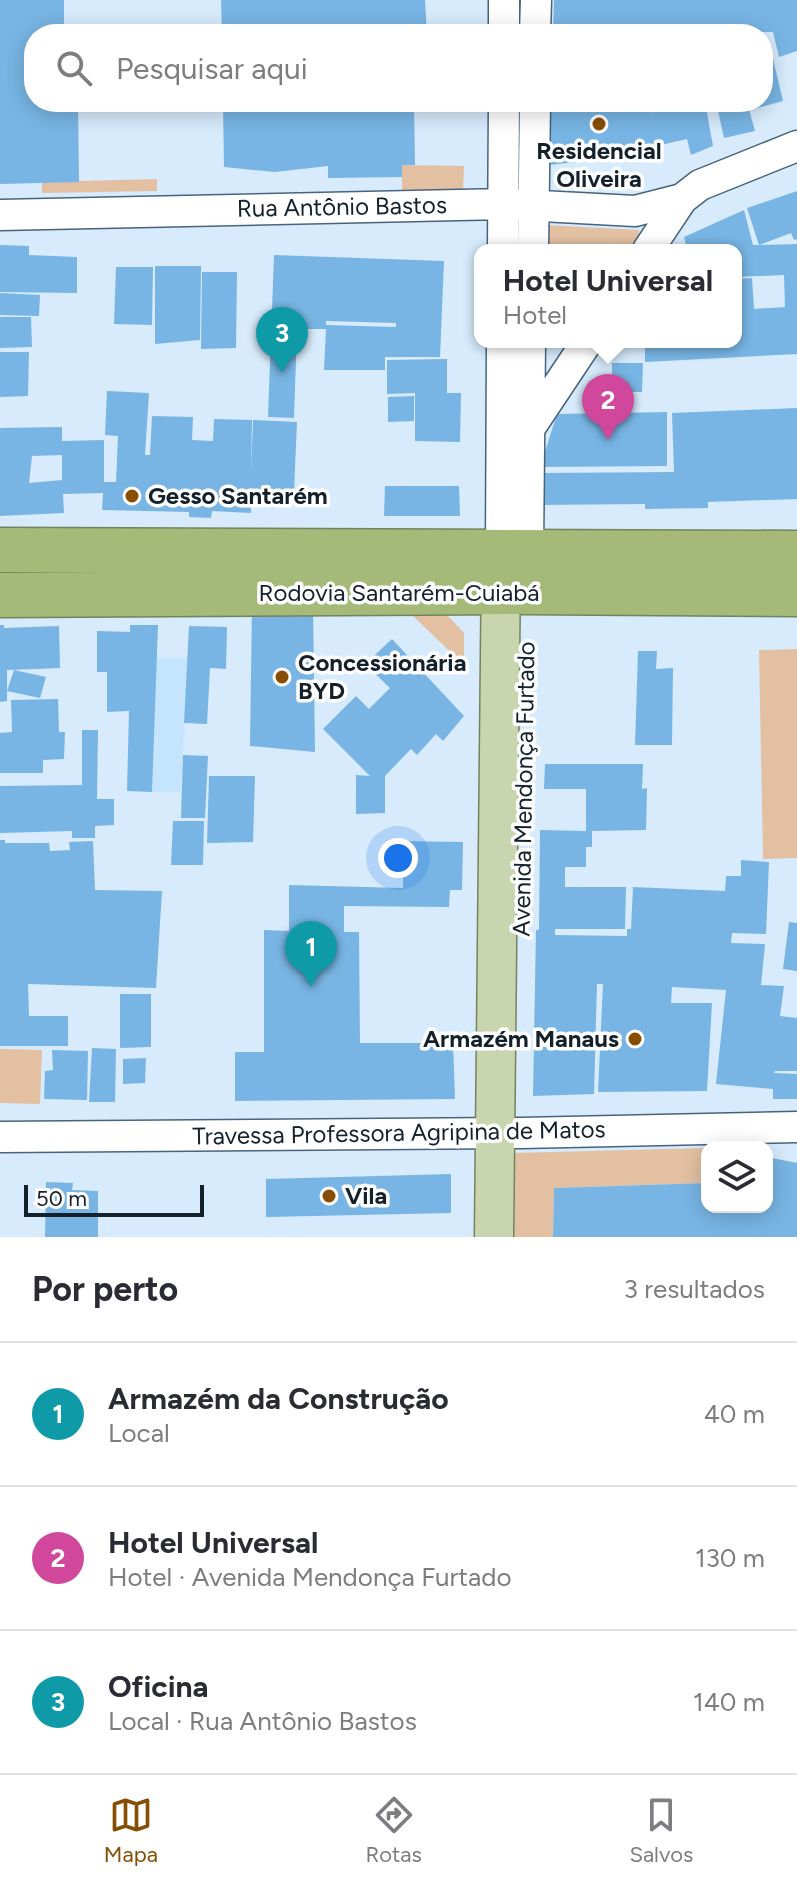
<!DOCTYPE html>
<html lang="pt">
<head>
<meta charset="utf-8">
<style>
  :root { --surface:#fff; --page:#f7f7f7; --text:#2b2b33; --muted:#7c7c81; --line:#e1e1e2; --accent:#874d03 }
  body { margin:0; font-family:Figtree,sans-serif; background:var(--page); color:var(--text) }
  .controls { position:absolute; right:24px; bottom:24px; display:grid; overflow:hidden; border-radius:16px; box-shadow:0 4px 20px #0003 }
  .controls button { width:72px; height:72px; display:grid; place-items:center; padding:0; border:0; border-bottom:2px solid var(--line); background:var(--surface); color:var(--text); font:40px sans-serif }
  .scale { position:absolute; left:24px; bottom:20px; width:180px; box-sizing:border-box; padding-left:8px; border:4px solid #14212b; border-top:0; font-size:22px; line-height:28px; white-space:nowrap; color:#14212b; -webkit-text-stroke:6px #fff; paint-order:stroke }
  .you { position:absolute; left:398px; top:858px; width:28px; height:28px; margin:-20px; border:6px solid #fff; border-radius:50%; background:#1a73e8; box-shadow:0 0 0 12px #1a73e833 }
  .badge { display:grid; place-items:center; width:52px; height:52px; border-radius:50%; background:var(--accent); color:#fff; font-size:26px; font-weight:700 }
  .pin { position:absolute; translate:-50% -66px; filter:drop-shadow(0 2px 4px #0008) }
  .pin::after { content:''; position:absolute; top:42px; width:28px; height:24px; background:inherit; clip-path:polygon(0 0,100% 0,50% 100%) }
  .popup { position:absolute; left:474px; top:244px; width:268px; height:104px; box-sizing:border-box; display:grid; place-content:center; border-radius:16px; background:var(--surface); filter:drop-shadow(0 2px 6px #0005); font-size:26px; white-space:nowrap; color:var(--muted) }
  .popup b { font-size:30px; color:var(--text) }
  .popup::after { content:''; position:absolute; left:50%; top:100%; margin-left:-16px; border:16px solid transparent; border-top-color:var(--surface) }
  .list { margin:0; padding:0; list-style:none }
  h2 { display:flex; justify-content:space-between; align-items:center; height:104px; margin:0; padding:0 32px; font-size:34px }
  h2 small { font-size:26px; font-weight:400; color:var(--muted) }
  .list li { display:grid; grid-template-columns:52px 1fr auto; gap:24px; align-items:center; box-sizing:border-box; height:144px; padding:0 32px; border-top:2px solid var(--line) }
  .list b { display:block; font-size:30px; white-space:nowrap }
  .list p { margin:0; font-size:26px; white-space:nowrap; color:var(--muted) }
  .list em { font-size:26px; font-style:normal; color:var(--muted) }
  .icon { flex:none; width:44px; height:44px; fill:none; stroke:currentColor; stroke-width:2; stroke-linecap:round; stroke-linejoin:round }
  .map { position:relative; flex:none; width:797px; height:1237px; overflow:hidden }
  .search { position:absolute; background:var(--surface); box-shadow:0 4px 20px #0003; left:24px; right:24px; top:24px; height:88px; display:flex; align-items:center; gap:20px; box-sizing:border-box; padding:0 28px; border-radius:32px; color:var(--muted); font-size:30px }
  .sheet { height:536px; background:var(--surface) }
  nav { display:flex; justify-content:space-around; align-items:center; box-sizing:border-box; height:112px; border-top:2px solid var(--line); background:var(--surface); font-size:22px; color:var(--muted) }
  nav a { display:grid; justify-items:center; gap:4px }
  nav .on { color:var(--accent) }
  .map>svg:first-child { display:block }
  .built { fill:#c5e5ff }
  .green { fill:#e3c0a2 }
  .building { fill:#78b5e4; fill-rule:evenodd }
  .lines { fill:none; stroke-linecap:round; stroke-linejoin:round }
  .minor-casing { stroke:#47647c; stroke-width:33 }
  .major-casing { stroke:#72845d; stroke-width:41 }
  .highway-casing { stroke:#72845d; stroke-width:47 }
  .minor { stroke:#fff; stroke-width:30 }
  .major { stroke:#c9d5ae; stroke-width:38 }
  .highway { stroke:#a5b978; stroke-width:44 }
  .poi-dot { fill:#874d03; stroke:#fff; stroke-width:3 }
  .labels { text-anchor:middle; stroke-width:7; stroke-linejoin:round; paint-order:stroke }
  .poi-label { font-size:24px; font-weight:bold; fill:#14212b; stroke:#fff; text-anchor:start }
  .street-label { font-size:24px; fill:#14212b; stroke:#fff }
</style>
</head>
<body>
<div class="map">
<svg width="797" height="1237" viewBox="0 0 797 1237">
  <rect width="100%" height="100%" fill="#d7ebfc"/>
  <path class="built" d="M156,658H188L181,792H152Z"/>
  <path class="green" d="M402,165L464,166L463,191H402Z
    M157,179V191L42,193V182Z
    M545,225L639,230L638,244L633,250H546Z
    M413,616H448L464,633V665Z
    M797,649V858L763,859L759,650Z
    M0,1049L42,1050L40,1104L0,1103Z
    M706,1148L707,1183L554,1188L553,1237H512V1153Z"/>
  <path class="building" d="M0,0H64V34H34V102H78L79,182L0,184Z
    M221,0H425L427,34H222Z
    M554,0H797V51L779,57L773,32L553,34Z
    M770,46L783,101L754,109L753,102H763V48Z
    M223,102H414L415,165H402V177L328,178V166L275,172L224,167Z
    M544,102H649L652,119L650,102H705L713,146L691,155L687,139L656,146L657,153L549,165Z
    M716,102H747L755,131L724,138Z
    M797,191V239L794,240L791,233L759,245L797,244V354L645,362V342H736V279L752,278L754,309L785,307L784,275L736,277V250H687L684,237L744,210L753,245H759L747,208Z
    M0,245L29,246V255L77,257V293L0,292Z
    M274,255L444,261L440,357H385V370H324L326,329H297L294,418L268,417ZM326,321L396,323V327L326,325Z
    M155,266H201L200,340L155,344Z
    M116,267H153L152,325L114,324Z
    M202,272H237L236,348L201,349Z
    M0,293L40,295L39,316L0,315Z
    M0,317H31L32,347L0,348Z
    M0,352H29L28,396L0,397Z
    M447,359V393H461L460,442L415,441V393L387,394V360Z
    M612,363H643L642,392H612Z
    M589,381H606L607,407H589Z
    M107,391L149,393L145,455H150L152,416L193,417L192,440L213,441L214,419L252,420L251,474L253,420L297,422L294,492H251V513L212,511L211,518L189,517V512L102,510L103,493L63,494L64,513L0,516V428L62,427V441L104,440V482H116L118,436L105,435ZM62,455V480L29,483L32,456Z
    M414,396V421L388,422V397Z
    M797,408V499L708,502V508L645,509V504L537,505L538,473L674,472L672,413Z
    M667,412V466L540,467L557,414Z
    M385,486H459L460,516H384Z
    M252,604L313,606L315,752L250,746Z
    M0,625H4V628L59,626L60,668L37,669L7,670V691L14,670L46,677L40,698L7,691V701L0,702Z
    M130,625H158L152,792L127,791L129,711L107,712V672H97V631L130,632Z
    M189,626L227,627L226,669L210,668L207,724L184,723Z
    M392,639L464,716L443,741L436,734L417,755L411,749L385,776V813L356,814V775L370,776L323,729L356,696L369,709L390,688L365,664Z
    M638,651H657L656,669L673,668L672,745H635Z
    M58,699L59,732H65L64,759L43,760V773H0V733L12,732L11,700Z
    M82,730H98L97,799H114V825L95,826V838H72V831L0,833V786L82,785Z
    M183,755L208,756L205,818H181Z
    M545,764H643L642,789L647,788L646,830L592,831V847H586V867H565V887H626L625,929H555V935L627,936V929H631L633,887L725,891L726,876H741V860L769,862L766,934L732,933L731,943L765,944L761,985L784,986L780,1016L797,1018V1071H775L774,1073L797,1074V1099H773V1089L716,1084L726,990L672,987L671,1003H712L707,1091L598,1092L603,984H597L594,1094L533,1096L536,930H539L540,830L586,831V789H544Z
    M209,776H255L253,842L207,843Z
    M173,821H204L203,865H171Z
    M0,840H5V843H49L50,851L70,850L69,842L93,841L95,890L162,891L156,988L28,984L29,1016H68V1046H0Z
    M403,841L463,842L462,890H450L449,907L344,906V932H359L360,1043H453L455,1099L235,1101V1052H264V930L289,931V885L403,888Z
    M789,922L797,923V971L783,969Z
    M120,994H151V1047L120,1048Z
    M92,1048L116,1049L115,1102H89Z
    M52,1050L88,1051L87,1100L44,1099L45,1071L53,1070Z
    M146,1058L145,1083L123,1084V1059Z
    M767,1157L797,1163V1237H553L554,1188L707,1183V1207H767Z
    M451,1174V1213L266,1217V1179Z
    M46,1182L73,1183L72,1190L98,1191V1237H45Z"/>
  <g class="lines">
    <g class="minor-casing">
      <path id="minor" d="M504,34V0
        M535,34L536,0
        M0,215L504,204L635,211L682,199
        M503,250L504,102
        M533,250L535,102
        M648,250L682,199L700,185L797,146
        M529,429L587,342
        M501,550L502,342
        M528,551L530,342
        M0,1137L521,1133L797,1127"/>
    </g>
    <g class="major-casing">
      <path id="major" d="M494,1237L501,561"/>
    </g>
    <g class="highway-casing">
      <path id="highway" d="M0,550L797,553
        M0,595L526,592L797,594"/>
    </g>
    <use href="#minor" class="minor"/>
    <use href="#major" class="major"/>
    <use href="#highway" class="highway"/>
  </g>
  <g class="poi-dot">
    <circle cx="599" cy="124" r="8"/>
    <circle cx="132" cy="496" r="8"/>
    <circle cx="282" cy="677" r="8"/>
    <circle cx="635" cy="1039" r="8"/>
    <circle cx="329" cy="1196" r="8"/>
  </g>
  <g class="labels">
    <g class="poi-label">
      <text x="599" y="159" text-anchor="middle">Residencial<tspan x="599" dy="28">Oliveira</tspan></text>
      <text x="148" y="504">Gesso Santarém</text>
      <text x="298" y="671">Concessionária<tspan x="298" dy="28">BYD</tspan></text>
      <text x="619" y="1047" text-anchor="end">Armazém Manaus</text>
      <text x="345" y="1204">Vila</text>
    </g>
    <g class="street-label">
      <text transform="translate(342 207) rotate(-1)" y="8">Rua Antônio Bastos</text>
      <text x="399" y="601">Rodovia Santarém-Cuiabá</text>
      <text transform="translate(524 789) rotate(-89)" y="8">Avenida Mendonça Furtado</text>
      <text transform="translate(399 1133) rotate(-1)" y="8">Travessa Professora Agripina de Matos</text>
    </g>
  </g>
</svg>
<div class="controls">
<button><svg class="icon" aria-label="layers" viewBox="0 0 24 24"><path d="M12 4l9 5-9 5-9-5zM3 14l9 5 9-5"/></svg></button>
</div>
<div class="scale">50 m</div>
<div class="you"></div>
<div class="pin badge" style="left:311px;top:987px;background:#0f9aa8">1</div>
<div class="pin badge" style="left:608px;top:440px;background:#d1479c">2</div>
<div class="popup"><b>Hotel Universal</b>Hotel</div>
<div class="pin badge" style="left:282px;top:373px;background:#0f9aa8">3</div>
<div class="search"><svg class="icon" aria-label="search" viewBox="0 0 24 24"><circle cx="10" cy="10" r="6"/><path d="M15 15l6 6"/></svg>Pesquisar aqui</div>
</div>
<section class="sheet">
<h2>Por perto<small>3 resultados</small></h2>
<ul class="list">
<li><span class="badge" style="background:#0f9aa8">1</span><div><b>Armazém da Construção</b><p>Local</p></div><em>40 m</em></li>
<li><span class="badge" style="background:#d1479c">2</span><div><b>Hotel Universal</b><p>Hotel · Avenida Mendonça Furtado</p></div><em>130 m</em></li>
<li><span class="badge" style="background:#0f9aa8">3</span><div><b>Oficina</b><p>Local · Rua Antônio Bastos</p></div><em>140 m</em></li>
</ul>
</section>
<nav>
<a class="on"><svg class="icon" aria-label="map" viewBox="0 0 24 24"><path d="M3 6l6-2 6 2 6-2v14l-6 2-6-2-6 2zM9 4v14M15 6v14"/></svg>Mapa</a>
<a><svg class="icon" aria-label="directions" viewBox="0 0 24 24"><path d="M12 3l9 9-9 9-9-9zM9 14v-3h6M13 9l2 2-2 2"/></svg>Rotas</a>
<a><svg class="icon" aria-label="saved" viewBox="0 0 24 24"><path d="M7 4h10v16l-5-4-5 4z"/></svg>Salvos</a>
</nav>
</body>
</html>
